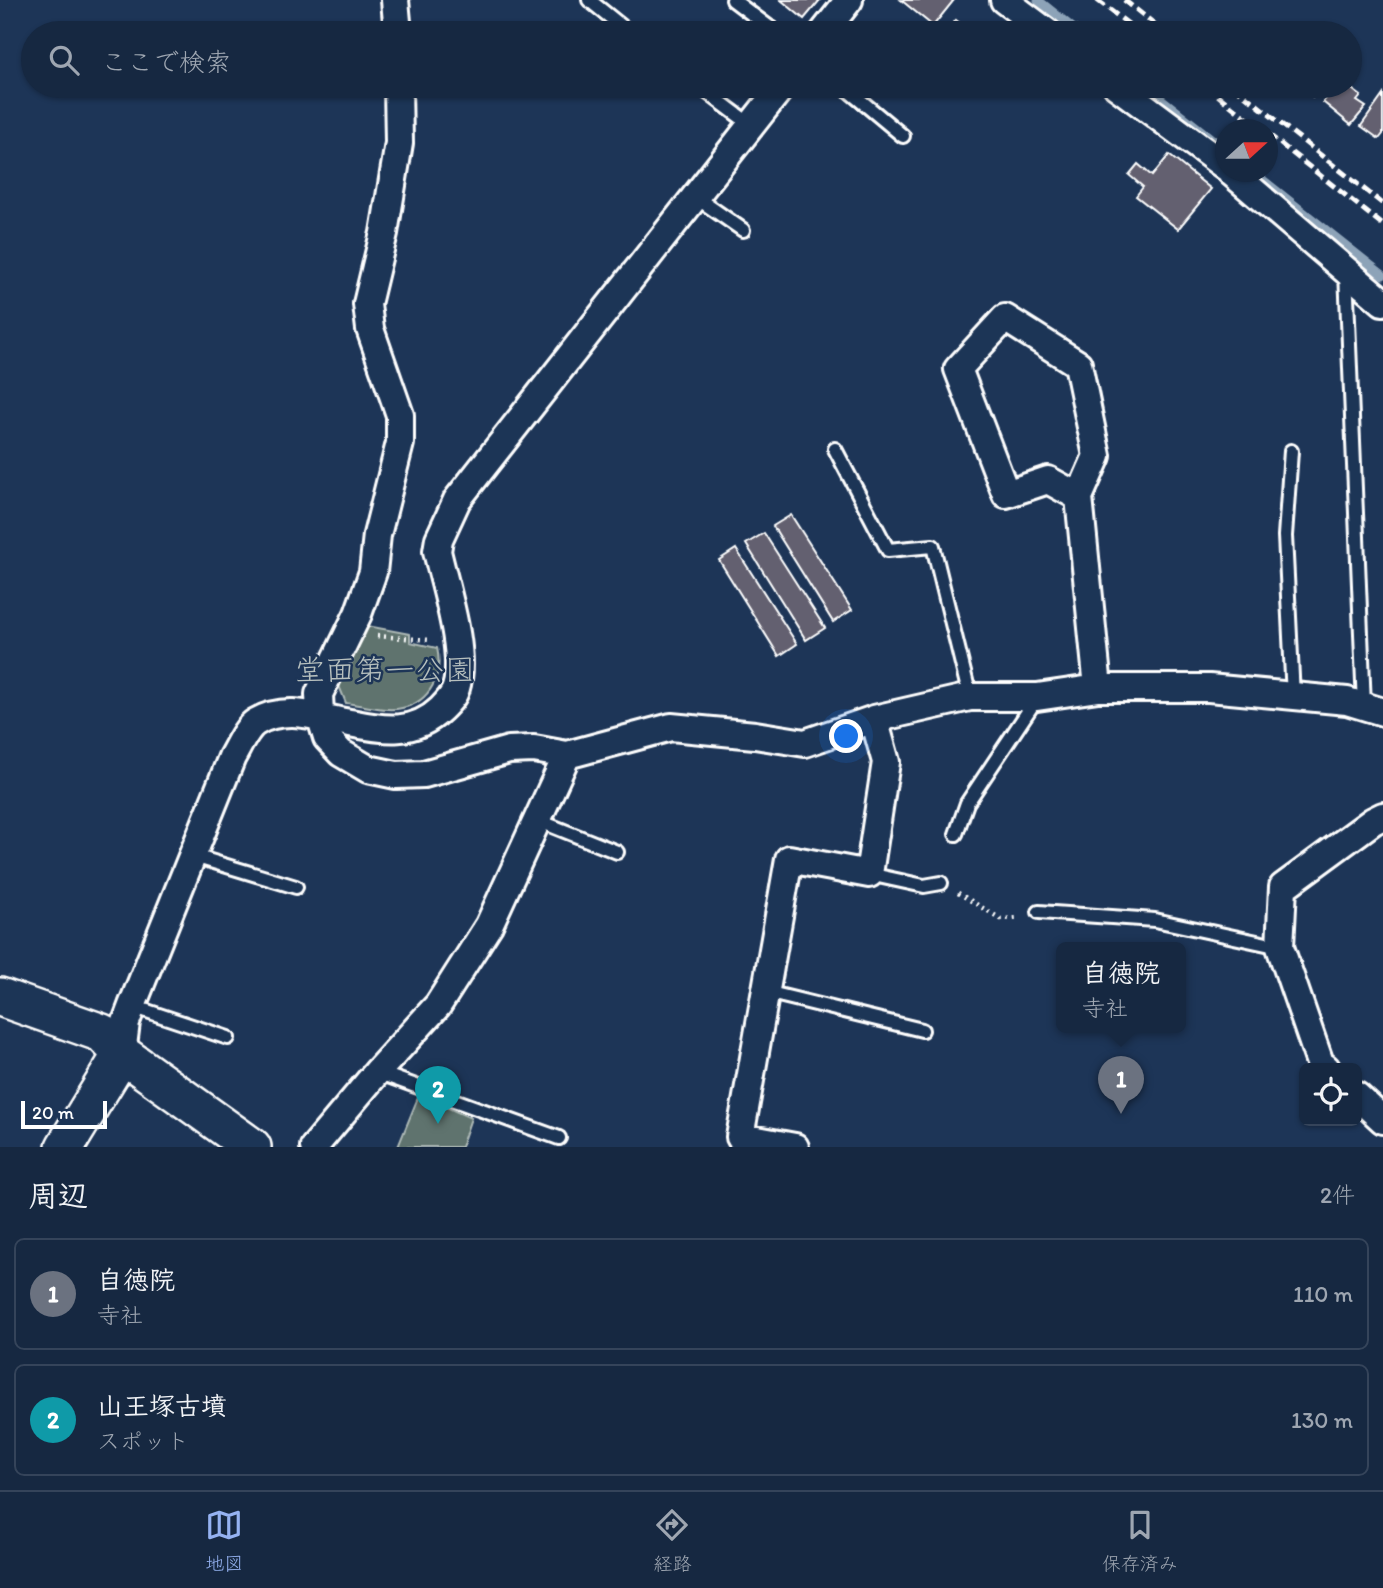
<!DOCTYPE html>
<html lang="ja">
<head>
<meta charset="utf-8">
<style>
  :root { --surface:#162841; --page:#23344c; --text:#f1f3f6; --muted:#9ea6b1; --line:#35445a; --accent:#95b2f1 }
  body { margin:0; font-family:Itim,"Klee One",sans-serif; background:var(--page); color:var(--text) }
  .controls { position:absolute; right:21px; bottom:21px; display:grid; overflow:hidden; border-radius:10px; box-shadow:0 2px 5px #0004 }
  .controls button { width:63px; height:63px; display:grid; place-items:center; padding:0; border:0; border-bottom:2px solid var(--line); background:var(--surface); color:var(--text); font:35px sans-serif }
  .compass { position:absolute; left:1215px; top:119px; width:63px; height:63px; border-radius:50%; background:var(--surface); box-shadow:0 2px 5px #0004; rotate:69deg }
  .scale { position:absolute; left:21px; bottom:18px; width:86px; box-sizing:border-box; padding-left:7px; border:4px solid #fff; border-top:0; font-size:19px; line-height:24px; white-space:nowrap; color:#fff; -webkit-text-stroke:5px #1d3557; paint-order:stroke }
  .you { position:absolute; left:847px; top:737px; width:24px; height:24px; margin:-18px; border:5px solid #fff; border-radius:50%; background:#1a73e8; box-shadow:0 0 0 10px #1a73e833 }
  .badge { display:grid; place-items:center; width:46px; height:46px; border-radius:50%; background:var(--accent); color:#fff; font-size:23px; font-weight:700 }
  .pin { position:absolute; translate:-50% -58px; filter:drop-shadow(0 2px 4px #0008) }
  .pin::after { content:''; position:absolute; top:37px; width:24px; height:21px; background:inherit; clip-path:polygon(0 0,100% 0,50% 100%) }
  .popup { position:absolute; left:1056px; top:942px; width:130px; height:91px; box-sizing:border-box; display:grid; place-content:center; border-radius:10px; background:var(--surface); filter:drop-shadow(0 2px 5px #0005); font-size:23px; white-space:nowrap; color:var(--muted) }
  .popup b { font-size:26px; color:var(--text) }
  .popup::after { content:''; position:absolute; left:50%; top:100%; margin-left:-14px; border:14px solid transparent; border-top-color:var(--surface) }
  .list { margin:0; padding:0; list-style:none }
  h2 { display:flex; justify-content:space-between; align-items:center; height:91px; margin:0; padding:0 28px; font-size:30px }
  h2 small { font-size:23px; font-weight:400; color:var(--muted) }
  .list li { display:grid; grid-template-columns:46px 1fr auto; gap:21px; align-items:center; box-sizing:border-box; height:112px; margin:0 14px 14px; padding:0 14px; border:2px solid var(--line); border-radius:10px }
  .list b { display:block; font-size:26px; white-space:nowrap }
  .list p { margin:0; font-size:23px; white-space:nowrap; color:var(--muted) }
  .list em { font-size:23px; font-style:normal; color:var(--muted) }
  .icon { flex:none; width:38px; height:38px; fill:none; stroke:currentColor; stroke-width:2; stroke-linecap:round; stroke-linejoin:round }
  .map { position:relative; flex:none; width:1383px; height:1147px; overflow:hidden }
  .search { position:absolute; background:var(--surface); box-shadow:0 2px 5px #0004; left:21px; right:21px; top:21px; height:77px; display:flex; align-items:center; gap:18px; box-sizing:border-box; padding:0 24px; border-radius:38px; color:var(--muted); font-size:26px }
  .sheet { height:343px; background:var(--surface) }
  nav { display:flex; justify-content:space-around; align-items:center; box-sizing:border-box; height:98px; border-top:2px solid var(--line); background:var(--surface); font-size:19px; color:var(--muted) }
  nav a { display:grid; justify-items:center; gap:4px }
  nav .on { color:var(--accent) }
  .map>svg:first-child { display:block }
  .green { fill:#5e736e; stroke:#aeb9b6; stroke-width:2 }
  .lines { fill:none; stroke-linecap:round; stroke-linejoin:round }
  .stream { stroke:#8da3b8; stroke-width:9 }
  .building { fill:#63606f; stroke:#fff; stroke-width:2 }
  .lane-casing { stroke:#fff; stroke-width:18 }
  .street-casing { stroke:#fff; stroke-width:32 }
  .secondary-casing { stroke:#fff; stroke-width:42 }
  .path { stroke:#fff; stroke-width:4.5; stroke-dasharray:2 5; stroke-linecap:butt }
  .lane { stroke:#1d3557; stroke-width:12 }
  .street { stroke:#1d3557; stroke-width:26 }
  .secondary { stroke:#1d3557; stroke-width:37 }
  .rail { stroke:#fff; stroke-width:5; stroke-dasharray:10 5; stroke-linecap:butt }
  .labels { text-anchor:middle; stroke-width:5; stroke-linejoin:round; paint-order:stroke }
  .park-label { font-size:30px; fill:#b7c0be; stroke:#1d3557 }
</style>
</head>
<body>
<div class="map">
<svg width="1383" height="1147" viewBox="0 0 1383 1147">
  <rect width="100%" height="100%" fill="#1d3557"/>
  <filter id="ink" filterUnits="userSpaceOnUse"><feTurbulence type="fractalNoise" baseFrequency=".0143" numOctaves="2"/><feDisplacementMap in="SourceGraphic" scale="14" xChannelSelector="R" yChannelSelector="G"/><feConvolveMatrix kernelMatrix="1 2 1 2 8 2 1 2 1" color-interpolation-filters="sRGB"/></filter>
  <g filter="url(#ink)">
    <path class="green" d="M362,625L410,634V642L437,648C443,674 431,702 402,708C386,712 363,705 346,703L337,681Z
      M419,1095L471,1118L461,1147H398Z"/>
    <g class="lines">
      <path class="stream" d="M1038,0L1079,33
        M1145,86L1226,150
        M1253,172L1383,275"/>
    </g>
    <path class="building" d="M781,0H820L804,19Z
      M901,0H954L933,26Z
      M956,20L972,33H945Z
      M1300,86H1323L1313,97Z
      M1336,86L1346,91L1349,87L1361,96L1357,101L1366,107L1351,125L1323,102Z
      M1383,95V134L1379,139L1361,126Z
      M1169,155L1211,189L1178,229L1136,196L1143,187L1129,175L1138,164L1152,176Z
      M791,515L852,610L833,622L773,526Z
      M764,533L825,628L806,640L746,544Z
      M736,549L797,644L779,656L719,560Z"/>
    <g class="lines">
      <g class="lane-casing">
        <path id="lane" d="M589,0L630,33
          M733,0L777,33
          M699,86L751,125
          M843,86L903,136
          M694,196L743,230
          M1346,272L1364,706
          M835,449L888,550L933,546L970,697
          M1291,451L1285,536L1293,697
          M537,820L617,852
          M956,834L967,803L1037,698
          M194,856L296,887
          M869,874L924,886L941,883
          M1039,912L1155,920L1280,947
          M766,992L922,1030
          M132,1006L228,1038
          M377,1072L559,1138"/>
      </g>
      <g class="street-casing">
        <path id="street" d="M395,0L398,33
          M1004,0L1048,33
          M823,33L849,0
          M398,86L399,143L384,233L367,304L370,329L400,415V443L377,535L373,572L358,614L319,694L320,715L327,738L341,753L368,769L396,775L424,774L509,750L534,749L567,755
          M1117,86L1226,167
          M1231,172L1383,302
          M1079,497L1048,480L1006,494L958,369L1005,318L1078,364L1097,456L1079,497L1098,688
          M122,1054L126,1022L132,1006L232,757C238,747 246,728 256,722C287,704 319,718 350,723C384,730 414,735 441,709C447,703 454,696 456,688C467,653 445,587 437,551L439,539L457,500L782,86
          M1326,1068L1320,1063L1280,947L1283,887L1373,821L1383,816
          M1357,1096L1383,1120
          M314,1147L377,1072L438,1005L489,925L567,755L671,727L755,735L805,743L874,719L970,697H1037L1098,688H1209L1347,701L1383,712
          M795,1147L740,1137L789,859L869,874L886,762L874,719"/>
      </g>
      <g class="secondary-casing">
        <path id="secondary" d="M0,997L102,1033L122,1054L252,1147
          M65,1147L122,1054"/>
      </g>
      <path class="path" d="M377,636L430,640
        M958,893L1001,919L1019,918"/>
      <use href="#lane" class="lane"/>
      <use href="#street" class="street"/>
      <use href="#secondary" class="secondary"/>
      <path class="rail" d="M1097,0L1140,33
        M1124,0L1166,33
        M1206,86L1262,130
        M1233,86L1383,204
        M1268,134L1383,225"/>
    </g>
  </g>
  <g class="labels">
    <g class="park-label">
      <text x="385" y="680">堂面第一公園</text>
    </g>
  </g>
</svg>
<div class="controls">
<button><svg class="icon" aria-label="locate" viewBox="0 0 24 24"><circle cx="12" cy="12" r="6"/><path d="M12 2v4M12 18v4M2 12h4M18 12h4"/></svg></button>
</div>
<svg class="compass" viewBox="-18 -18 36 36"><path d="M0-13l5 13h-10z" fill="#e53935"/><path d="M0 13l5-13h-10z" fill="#9ea6b1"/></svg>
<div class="scale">20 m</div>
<div class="you"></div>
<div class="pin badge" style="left:1121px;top:1114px;background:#6b7280">1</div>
<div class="popup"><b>自徳院</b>寺社</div>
<div class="pin badge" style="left:438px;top:1124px;background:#0f9aa8">2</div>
<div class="search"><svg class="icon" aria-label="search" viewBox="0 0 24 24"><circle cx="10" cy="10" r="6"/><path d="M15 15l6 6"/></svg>ここで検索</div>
</div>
<section class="sheet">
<h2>周辺<small>2件</small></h2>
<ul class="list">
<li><span class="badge" style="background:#6b7280">1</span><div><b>自徳院</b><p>寺社</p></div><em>110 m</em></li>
<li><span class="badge" style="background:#0f9aa8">2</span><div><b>山王塚古墳</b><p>スポット</p></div><em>130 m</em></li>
</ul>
</section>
<nav>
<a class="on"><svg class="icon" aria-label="map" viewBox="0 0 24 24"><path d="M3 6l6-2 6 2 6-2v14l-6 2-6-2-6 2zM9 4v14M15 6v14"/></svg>地図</a>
<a><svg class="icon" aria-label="directions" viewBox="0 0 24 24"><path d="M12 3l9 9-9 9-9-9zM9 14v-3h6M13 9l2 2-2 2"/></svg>経路</a>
<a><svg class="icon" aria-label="saved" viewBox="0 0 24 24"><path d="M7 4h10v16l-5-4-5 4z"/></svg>保存済み</a>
</nav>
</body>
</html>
